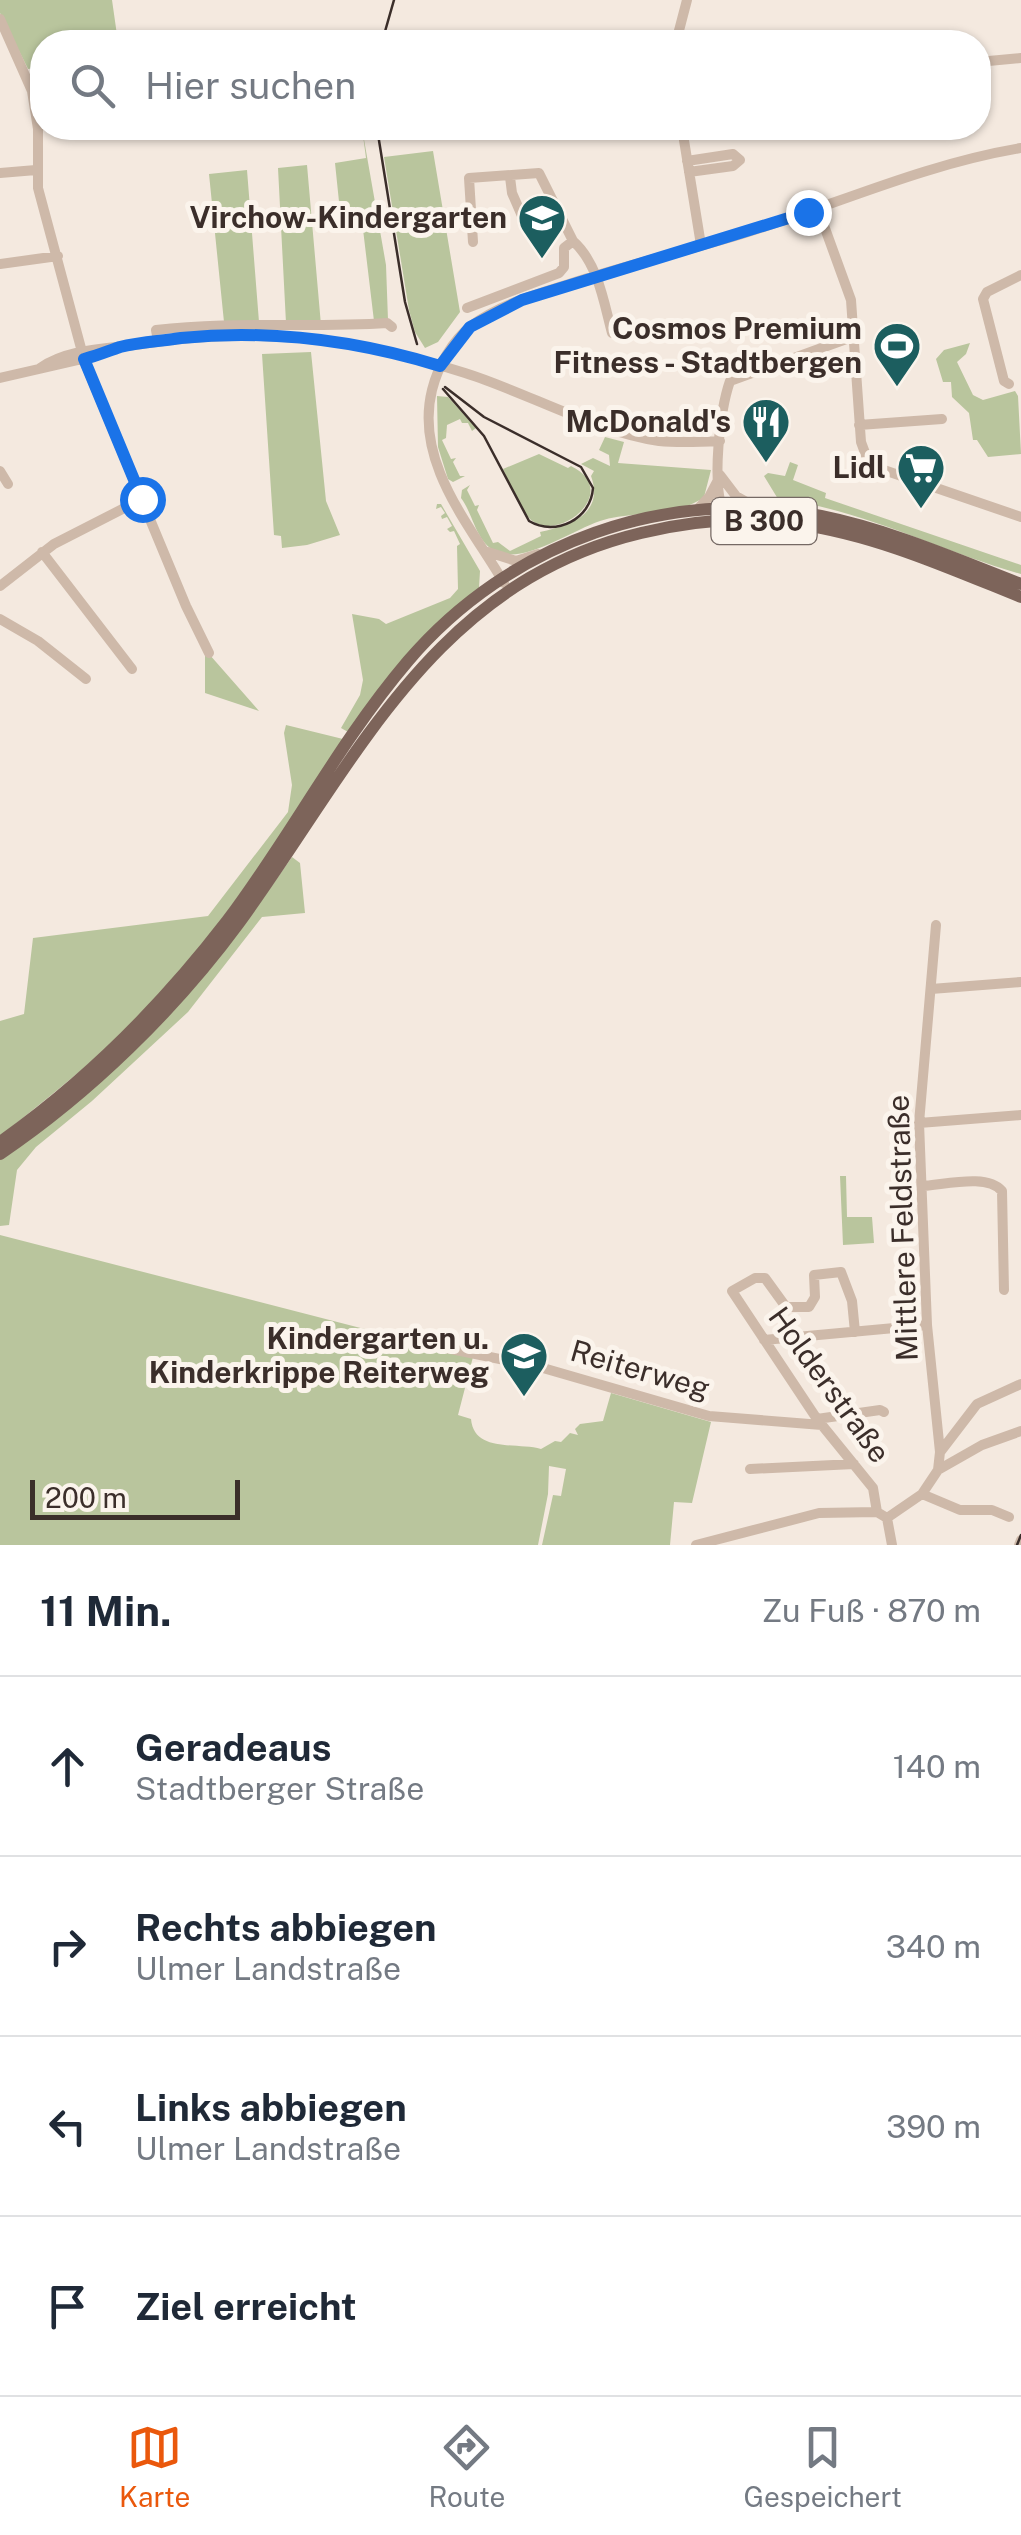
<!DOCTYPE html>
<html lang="de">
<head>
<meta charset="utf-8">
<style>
  :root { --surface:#fff; --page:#f2f2f3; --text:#1f2937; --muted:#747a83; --line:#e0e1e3; --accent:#ea580c }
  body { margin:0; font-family:"Public Sans",sans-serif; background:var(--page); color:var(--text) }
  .scale { position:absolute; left:30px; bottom:25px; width:210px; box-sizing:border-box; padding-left:10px; border:5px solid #3b2e2a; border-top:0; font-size:28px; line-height:35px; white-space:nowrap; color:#3b2e2a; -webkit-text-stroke:8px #fbf4ec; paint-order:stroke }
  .stop { position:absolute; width:30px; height:30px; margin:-22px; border:8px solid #1a73e8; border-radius:50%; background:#fff }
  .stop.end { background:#1a73e8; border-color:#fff; box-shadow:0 2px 10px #0008 }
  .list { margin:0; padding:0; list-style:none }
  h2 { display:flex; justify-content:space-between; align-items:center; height:130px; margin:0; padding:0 40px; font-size:42px }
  h2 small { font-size:32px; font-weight:400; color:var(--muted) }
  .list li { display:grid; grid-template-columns:65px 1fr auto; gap:30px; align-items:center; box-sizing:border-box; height:180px; padding:0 40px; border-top:2px solid var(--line) }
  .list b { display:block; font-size:38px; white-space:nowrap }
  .list p { margin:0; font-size:32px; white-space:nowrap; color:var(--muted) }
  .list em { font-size:32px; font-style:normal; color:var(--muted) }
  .icon { flex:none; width:55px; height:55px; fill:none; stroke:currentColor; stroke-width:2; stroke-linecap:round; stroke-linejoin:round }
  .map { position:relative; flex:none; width:1021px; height:1545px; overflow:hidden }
  .search { position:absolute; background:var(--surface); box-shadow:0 2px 8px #0004; left:30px; right:30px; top:30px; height:110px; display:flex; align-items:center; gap:25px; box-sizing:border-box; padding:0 35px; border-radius:40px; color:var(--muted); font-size:38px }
  .sheet { height:850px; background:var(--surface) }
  nav { display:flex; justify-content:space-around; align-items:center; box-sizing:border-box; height:140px; border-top:2px solid var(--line); background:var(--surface); font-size:28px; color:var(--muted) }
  nav a { display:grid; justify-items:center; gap:5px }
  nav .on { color:var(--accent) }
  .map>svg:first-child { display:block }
  .green { fill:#b9c59d }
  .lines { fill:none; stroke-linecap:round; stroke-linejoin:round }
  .minor { stroke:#ceb9a9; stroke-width:10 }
  .major { stroke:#7d645a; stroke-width:12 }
  .tram { stroke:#3b2e2a; stroke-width:2.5 }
  .route { stroke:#1a73e8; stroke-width:12 }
  .labels { text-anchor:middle; stroke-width:10; stroke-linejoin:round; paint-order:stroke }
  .shield { fill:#fbf4ec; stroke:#756964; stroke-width:2.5 }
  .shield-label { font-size:28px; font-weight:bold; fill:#3b2e2a }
  .poi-label { font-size:30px; font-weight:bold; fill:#3b2e2a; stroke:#fbf4ec; text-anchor:end }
  .street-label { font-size:30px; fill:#3b2e2a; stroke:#fbf4ec }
</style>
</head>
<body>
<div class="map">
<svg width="1021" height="1545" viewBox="0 0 1021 1545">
  <rect width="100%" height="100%" fill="#f4e9df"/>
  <path class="green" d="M0,0H112L118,42H42V67L28,69L0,13Z
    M362,128L386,265L388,320L374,321L362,221H341L335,163L366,158Z
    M433,151L460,312L438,342L425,348L415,332L409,310L384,157Z
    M307,165L321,325L286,323L278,168Z
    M247,170L259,322H224L209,174Z
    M970,343L966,354L957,362L973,395L983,400L1015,391L1018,396L1021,454L988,457L977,440H973L969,413L952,397L951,382H943L936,359L944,350Z
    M311,352L326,501L340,535L307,545L282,548L281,536L274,535L262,354Z
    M437,396L448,397L476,428L472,431L468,423H462L460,419L447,425L446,438L442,440L451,459L456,458L453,462L460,476H465L453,482L448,479L438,447Z
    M605,437L624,442L618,463L711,470L704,497C680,516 630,511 600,521C571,531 527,562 499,553C476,545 474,515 461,498L462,490L470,485L467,490L475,506L479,505L477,510L493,543L498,542L510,551L541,536L540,532C568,526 605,515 591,476L594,471L581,464L593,458L610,466L609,455L599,450Z
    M539,454L568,468L571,466C623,491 558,545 530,519C518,507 511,485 503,469Z
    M790,462L798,465L793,480L826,493L825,498L1021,565V574C939,551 863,509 778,499L764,476L768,473L785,476Z
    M437,504H441L480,571L479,588L348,732L341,728L360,695L363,680L352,614L379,619L386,624L450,598L458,589L457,546L460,544L454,531L450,532L447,529L452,526L447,517L442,519L441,516L445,513L441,507L436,509Z
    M205,653L209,654L259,711L205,693Z
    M286,725L343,739C290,821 239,902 176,977C124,1038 62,1087 0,1136V1021L24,1014L33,938L208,916L288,812L292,785L284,733Z
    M292,857L300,863L305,913L262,917L188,1012L92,1101L36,1147L17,1170L9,1225L0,1226V1160L16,1149L242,928Z
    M840,1176H846L847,1217H872L874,1243L843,1245Z
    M0,1235L473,1357L458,1415L471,1419C474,1453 517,1442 541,1449L555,1441L561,1442L570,1433L578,1435L575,1429L580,1424L603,1421L611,1393L711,1422L692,1503L674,1502L670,1545H542L553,1495L561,1496L566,1469L549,1466L548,1494L538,1545H0Z"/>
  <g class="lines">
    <path class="minor" d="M0,19L32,91L38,129V188L85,363L186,606L209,653
      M676,42L687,0
      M978,62L1021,58
      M682,128L701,245
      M687,161L733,154L740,160
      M689,172L733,166L740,160
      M0,173L36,170
      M510,177L512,193L526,225
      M818,209L851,300L861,442L868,461L881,469L1021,517
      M473,242L469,178L539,173L573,241C598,263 604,303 612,333
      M0,264L58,256
      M467,308L559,273L564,267V248L573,241
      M158,341L156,330C233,321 310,328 387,323L392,327
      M40,368C69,348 108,349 142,344C256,326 355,338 465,373C526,392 596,432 659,441C679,443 700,442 720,441
      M0,378L87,358
      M1009,384L1004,381L983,299L987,292L1021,275
      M859,425L942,419
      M0,471L8,484
      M720,475L736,496L759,509
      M697,510L709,497L718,480
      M724,513C711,485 720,410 730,381L852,337
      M42,552L132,669
      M488,552L516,561L538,554
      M504,583C470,525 414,462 432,390C438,366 452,341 471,326C499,305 536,294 569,284C627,265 686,251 745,233C837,204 925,164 1021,148
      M0,586L54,544L142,499
      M0,619L38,641L86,679
      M936,925L919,1123L927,1325L940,1452L938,1470
      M931,989L1021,982
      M919,1123L1021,1115
      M921,1186C944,1185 987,1173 1002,1191L1004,1290
      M855,1332L852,1301L841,1272L814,1275L815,1297L809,1307H786L765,1278H755L732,1291L817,1419L873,1488L877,1512
      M764,1340L927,1325
      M446,1348L543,1368L709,1416L822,1425
      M817,1419L880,1410L884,1412
      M941,1451L977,1404L1021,1384
      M750,1469L854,1464
      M922,1494L960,1510H992L1009,1517
      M887,1518L922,1494L938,1470L982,1445L1021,1431
      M887,1518L892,1545
      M696,1545L819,1513L877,1512L887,1518
      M1019,1545L1021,1540"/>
    <path class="major" d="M0,1142C85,1082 163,1004 227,921C290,838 339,742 408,661C510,542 667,486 821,516C890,530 956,559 1021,584
      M0,1154C90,1093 175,1010 239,923C354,765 432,583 641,533C693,520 745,516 798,524C876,535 949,568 1021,597"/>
    <path class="tram" d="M382,42L394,0
      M377,128L405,302L417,344
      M443,389L484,436L529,521C556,537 591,519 593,488L581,467L484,417L445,387
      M1017,1545L1021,1535"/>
  </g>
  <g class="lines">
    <path class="route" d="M142,499L84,359C97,356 108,351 120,347C139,342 162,341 181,338C270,329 355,340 440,366L470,327L522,300L808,212"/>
  </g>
  <defs>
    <g id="school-pin" transform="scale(2.5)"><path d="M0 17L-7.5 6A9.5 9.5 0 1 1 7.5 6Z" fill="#1c5e5f" stroke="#fbf4ec"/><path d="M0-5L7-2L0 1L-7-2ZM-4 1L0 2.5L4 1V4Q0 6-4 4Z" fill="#fff"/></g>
    <g id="stadium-pin" transform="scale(2.5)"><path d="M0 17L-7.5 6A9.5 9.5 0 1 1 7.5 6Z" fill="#1c5e5f" stroke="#fbf4ec"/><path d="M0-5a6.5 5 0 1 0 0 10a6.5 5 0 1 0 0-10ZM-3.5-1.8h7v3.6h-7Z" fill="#fff"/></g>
    <g id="restaurant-pin" transform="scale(2.5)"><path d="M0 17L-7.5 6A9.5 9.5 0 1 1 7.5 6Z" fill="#1c5e5f" stroke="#fbf4ec"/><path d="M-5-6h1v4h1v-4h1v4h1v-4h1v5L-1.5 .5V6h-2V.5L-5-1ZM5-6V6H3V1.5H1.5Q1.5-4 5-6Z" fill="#fff"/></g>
    <g id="supermarket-pin" transform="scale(2.5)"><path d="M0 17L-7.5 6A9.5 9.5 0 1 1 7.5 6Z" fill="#1c5e5f" stroke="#fbf4ec"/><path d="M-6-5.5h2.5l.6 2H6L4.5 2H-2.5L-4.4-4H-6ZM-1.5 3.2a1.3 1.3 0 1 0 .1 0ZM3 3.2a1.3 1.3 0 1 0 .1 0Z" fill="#fff"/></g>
  </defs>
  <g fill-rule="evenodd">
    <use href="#school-pin" x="542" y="218"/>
    <use href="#stadium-pin" x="897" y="346"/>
    <use href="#restaurant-pin" x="766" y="422"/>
    <use href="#supermarket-pin" x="921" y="468"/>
    <use href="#school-pin" x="524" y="1356"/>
  </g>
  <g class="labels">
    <rect class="shield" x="711.5" y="498" width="105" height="46" rx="8"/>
    <g class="shield-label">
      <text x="764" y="531">B 300</text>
    </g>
    <g class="poi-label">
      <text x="507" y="228">Virchow-Kindergarten</text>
      <text x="862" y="339">Cosmos Premium<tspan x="862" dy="34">Fitness - Stadtbergen</tspan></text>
      <text x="731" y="432">McDonald's</text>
      <text x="886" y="478">Lidl</text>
      <text x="489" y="1349">Kindergarten u.<tspan x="489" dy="34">Kinderkrippe Reiterweg</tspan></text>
    </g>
    <g class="street-label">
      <text transform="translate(903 1228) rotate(-92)" y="10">Mittlere Feldstraße</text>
      <text transform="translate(640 1370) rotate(16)" y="10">Reiterweg</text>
      <text transform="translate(829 1385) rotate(54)" y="10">Holderstraße</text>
    </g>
  </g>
</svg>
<div class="scale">200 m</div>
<div class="stop" style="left:142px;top:499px"></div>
<div class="stop end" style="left:808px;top:212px"></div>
<div class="search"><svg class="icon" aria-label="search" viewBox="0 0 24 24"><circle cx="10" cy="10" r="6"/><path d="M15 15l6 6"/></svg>Hier suchen</div>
</div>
<section class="sheet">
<h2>11 Min.<small>Zu Fuß · 870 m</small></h2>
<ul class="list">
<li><svg class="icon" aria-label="ahead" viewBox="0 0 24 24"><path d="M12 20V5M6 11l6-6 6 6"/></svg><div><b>Geradeaus</b><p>Stadtberger Straße</p></div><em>140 m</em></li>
<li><svg class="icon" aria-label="right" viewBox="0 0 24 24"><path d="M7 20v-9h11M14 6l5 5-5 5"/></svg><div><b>Rechts abbiegen</b><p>Ulmer Landstraße</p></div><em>340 m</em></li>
<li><svg class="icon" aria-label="left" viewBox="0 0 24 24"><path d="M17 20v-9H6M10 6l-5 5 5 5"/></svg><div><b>Links abbiegen</b><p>Ulmer Landstraße</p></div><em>390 m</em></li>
<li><svg class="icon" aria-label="arrive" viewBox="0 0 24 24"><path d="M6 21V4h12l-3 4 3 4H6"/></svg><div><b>Ziel erreicht</b></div></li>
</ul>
</section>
<nav>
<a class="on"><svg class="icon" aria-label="map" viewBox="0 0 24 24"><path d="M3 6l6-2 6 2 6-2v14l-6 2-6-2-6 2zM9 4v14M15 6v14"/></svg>Karte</a>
<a><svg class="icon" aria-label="directions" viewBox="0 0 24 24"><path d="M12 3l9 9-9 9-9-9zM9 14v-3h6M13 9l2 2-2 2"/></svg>Route</a>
<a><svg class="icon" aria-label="saved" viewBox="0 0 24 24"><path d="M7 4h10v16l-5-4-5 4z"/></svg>Gespeichert</a>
</nav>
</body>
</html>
